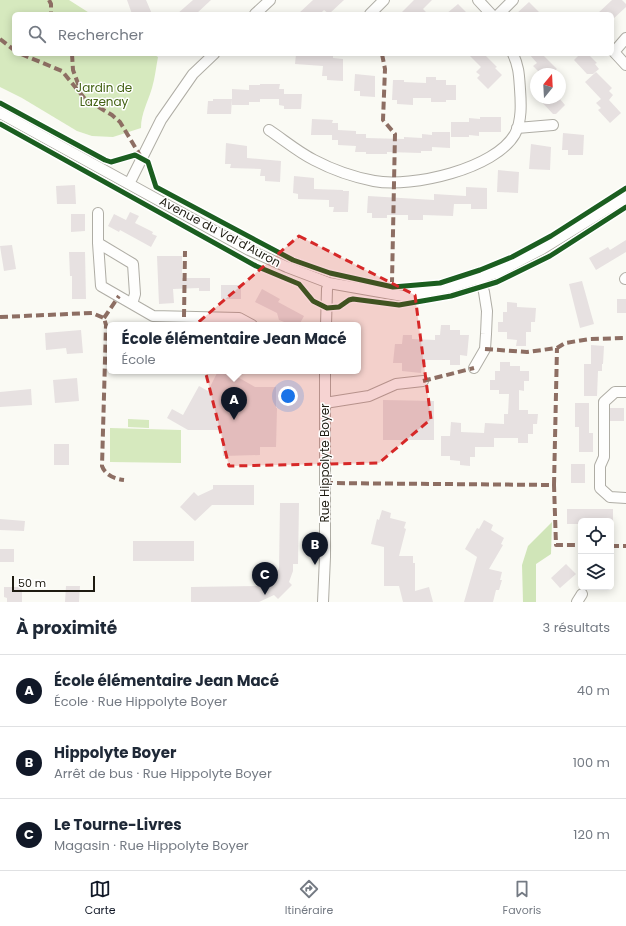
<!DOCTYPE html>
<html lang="fr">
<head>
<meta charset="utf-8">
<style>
  :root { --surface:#fff; --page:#f2f2f3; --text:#1f2937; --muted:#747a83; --line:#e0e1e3; --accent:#111827 }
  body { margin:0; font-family:Poppins,sans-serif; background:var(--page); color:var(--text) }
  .controls { position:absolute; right:12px; bottom:12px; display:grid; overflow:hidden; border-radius:6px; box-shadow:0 2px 10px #0003 }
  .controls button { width:36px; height:36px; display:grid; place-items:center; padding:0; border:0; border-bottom:1px solid var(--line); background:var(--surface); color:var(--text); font:20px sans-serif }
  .compass { position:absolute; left:530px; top:68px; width:36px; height:36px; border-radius:50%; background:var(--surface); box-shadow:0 2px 10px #0003; rotate:18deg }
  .scale { position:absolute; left:12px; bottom:10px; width:83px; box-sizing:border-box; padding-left:4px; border:2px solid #1e1b11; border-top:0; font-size:11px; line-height:14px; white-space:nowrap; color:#1e1b11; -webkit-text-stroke:3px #fff; paint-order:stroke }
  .you { position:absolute; left:288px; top:396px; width:14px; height:14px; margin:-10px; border:3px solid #fff; border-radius:50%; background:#1a73e8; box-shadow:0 0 0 6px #1a73e833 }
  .badge { display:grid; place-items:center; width:26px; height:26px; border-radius:50%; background:var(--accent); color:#fff; font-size:13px; font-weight:700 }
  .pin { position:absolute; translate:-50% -33px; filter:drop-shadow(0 1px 2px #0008) }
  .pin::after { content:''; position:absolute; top:21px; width:14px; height:12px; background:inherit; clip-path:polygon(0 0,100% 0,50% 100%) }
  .popup { position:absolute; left:107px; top:322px; width:254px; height:52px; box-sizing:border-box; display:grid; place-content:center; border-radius:6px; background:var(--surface); filter:drop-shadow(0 1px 3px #0005); font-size:13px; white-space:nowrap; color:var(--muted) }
  .popup b { font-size:15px; color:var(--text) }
  .popup::after { content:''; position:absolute; left:50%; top:100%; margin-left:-8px; border:8px solid transparent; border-top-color:var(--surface) }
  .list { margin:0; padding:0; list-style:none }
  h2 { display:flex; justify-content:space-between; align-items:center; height:52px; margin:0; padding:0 16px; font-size:17px }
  h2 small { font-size:13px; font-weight:400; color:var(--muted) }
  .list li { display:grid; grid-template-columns:26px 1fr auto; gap:12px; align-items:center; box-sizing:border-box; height:72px; padding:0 16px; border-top:1px solid var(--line) }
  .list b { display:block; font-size:15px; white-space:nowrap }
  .list p { margin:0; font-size:13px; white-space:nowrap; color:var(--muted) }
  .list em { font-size:13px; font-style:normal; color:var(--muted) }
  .icon { flex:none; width:22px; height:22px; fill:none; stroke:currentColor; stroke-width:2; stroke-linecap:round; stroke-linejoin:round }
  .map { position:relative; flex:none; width:626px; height:602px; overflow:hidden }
  .search { position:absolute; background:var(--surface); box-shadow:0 2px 10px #0003; left:12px; right:12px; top:12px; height:44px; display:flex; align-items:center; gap:10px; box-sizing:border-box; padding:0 14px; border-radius:6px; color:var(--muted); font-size:15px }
  .sheet { height:268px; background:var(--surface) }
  nav { display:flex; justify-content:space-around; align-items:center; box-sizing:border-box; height:56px; border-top:1px solid var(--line); background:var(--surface); font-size:11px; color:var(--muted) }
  nav a { display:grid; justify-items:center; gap:2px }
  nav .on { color:var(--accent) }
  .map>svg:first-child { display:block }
  .green { fill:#d6e9be }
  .forest { fill:#d0e5b8 }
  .building { fill:#e7e1e1 }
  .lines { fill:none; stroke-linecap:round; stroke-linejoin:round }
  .minor-casing { stroke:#afada5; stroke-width:12 }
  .minor { stroke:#fefefd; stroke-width:10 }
  .quiet { stroke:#8d6e63; stroke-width:4; stroke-dasharray:8 4; stroke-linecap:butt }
  .cycleway-casing { stroke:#fff; stroke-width:8 }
  .cycleway { stroke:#1b5e20; stroke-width:5 }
  .marked { fill:#d62828; fill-opacity:0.2; stroke:#d62828; stroke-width:3; stroke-dasharray:8 5; stroke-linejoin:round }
  .labels { text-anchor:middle; stroke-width:3; stroke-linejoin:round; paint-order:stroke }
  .park-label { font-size:12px; fill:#426112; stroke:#fff }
  .street-label { font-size:12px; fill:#1e1b11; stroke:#fff }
</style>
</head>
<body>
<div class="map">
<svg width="626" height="602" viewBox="0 0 626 602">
  <rect width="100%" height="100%" fill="#fafaf4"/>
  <path class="green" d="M0,0H69L91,14H14V54H153L158,57C156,67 155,78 152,88C148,102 141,113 141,128L113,137L92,136L77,131L22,98L0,87Z
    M128,419L149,420V428L128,427Z
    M110,428L181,430V463L110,462Z"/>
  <path class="forest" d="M552,522L551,554L536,564V602H523L522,565L528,546Z"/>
  <path class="building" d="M127,0H146L152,14H132Z
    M193,0H211L196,14H177Z
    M313,0H344L329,14L324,10L320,14H298Z
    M414,0H432L423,9L428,14H400Z
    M612,0H622L626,4V7L612,20V14H597Z
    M529,2L541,14H516Z
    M458,4L468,14H446Z
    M296,54L333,56V58L343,59V81L327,80V76H322L323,66L295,64Z
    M468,54H484L497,67L495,68L502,75L488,89L477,78L480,75L476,72L481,67Z
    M529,54H542L557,69L551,74H541L533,66L537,63Z
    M580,54H588L597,63L595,64L599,69L593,74H587L574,60Z
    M596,72L612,88L609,91L613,95L609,100L621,113L610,123L598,110L601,108L596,103L601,99L585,82Z
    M355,74L375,76V97L360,96V91H354Z
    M426,77H436V80H446V85H456V100H446V102H431V98H413V105L397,104V100H392L393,80H404V82L426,83Z
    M260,84H280L279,89H284V94H302L301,109H284V106L279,105V99H260V102H249V105H232V89L249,90V85H260Z
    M538,98H559L565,105L556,114H553Z
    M213,99H232L231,114H207L208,101H213Z
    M480,117H501V132H479V136L469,135V137H451V122H469V118L480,119Z
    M312,119L333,120L332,123H338V130L356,131V134H366V138L404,139V137L422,138V134L432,135V132H450V148L432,147V151H421V153L387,152V154H366V152H355L356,146L338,145V140H332V135H311Z
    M563,133L584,135L583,155H568V150H562Z
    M226,143L247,146V158L281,161L280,182L265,181V176H260L261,169L230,168L231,164H225Z
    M531,144L551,147L550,170L529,169Z
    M498,170L519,172L518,193L497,192Z
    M294,176L314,178V189L343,190V191H349L348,212H333L334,207H329V200L298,199V194L293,193Z
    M75,185L76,204H57L56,186Z
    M466,187L487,188V209H471V204H454L453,216L423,215V220H408V215H387V218H372V213H367L368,196L434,200V194L466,196Z
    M130,212L139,216L135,223L153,232L152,234L157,236L151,247L120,230L119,232L108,226L114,214L126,220Z
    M71,214H85V231L71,232Z
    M626,240V252L596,270L589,258L608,247L610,250Z
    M12,245L16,269L4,271L0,246Z
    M69,252H85L86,299H72V276H70Z
    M157,256H182V278H210V291H199V288L173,289L174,303L159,304Z
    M582,281L594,324L580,328L569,284Z
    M221,285H241V299H221Z
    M262,289L280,299L278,302L304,316L299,325H292L279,320L277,313L255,302Z
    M617,299H626V313H617Z
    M507,302L517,303V307L536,308L535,322H531V332H526V346H516L517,340L507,339V332H498V322H503V312H507Z
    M441,325H450V330H460V335H469L467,356L460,355V365H450V360H426V364H422L421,373L402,371V363H393L395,344H402L403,335H412V339L435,340V335H440Z
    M81,330L83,353L67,354L66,348L46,350L45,333Z
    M591,345L604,346L603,364H602V371H598L597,396H584V364H591Z
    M500,362H510V366H520V371H529V381H524V391L519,390V410H528V414H538L537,424H533V434H528V443H518V438H494V447H475V457H470V466L460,465V461L450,460V456H441V436H450L451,422L461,423V432L484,433L485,423L504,424V414H508L509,394H499V390H490V380H495V371H500Z
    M218,371H227L255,387H276V408H277L276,447H260V455L223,456L222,430H188L167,418L172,409L183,415L199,386L208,391Z
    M77,378L79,401L55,403L53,380Z
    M31,389L32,405L0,407V392Z
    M383,400L434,401V440H383Z
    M575,403H589V433H593V452H579V427H575Z
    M610,408H624V421H610Z
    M54,444H69V465H54Z
    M571,464H585V483H571Z
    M213,485H254V505H212L195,521L180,507L194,492L198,496L213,489Z
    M280,503H299L298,564H293V571L289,582L292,585L278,599L274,595L259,602H191V587L262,586L279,569Z
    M567,509H613V521H581V524H567Z
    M382,510L391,513L390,518L406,522L404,528L406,529L399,556H413V563H415V591L429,587L433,602H403L399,586H384V547L371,544L377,519L379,520Z
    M0,519L25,521L24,531L0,530Z
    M484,520L493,525L491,530L504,538L501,544L503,545L489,569L502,572L500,580H502L499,590H496L493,602H464L477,557L465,549L477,528L479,529Z
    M133,541H194V561H133Z
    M0,549H14V562H0Z
    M566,564L576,574L560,588L551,578Z
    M66,586H80L79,602H65Z
    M4,587H22V602H7V598L4,597Z"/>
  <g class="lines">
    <g class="minor-casing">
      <path id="minor" d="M478,0L491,14
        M255,14L270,0
        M370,14L384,0
        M499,14L513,0
        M626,38L614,52L626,65
        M0,113L249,250L287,267L329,283L403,296L451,287L496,273L542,249L626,197
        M517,128L553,125
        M269,130C284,140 298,152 314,160C333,170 353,177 374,181C412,188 495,169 515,134C522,121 521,103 520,89C519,75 519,67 513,54
        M129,184L161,120L193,74L214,54
        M98,213V243L101,286L153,316L239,318L252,325
        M98,243L133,264L135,294L132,304
        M626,278L625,279H626
        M326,325L327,289L329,283
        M474,368L485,349L486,334L487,311L484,292L480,278
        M626,392H615L604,402V457L600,466V488L610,497L626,498
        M325,403L369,396L396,384L423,381
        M323,602L325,557V371
        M577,602L582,594"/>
    </g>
    <use href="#minor" class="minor"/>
    <path class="quiet" d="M49,0L51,4V14
      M0,39L14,50
      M21,54L62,71L85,99L112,115L120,122L141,157
      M72,54L73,70L80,89
      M382,54L385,69L383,120L395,134L392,282
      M0,317L92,313L104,318L106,325L102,466C105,475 115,479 124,480
      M184,317L185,251
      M104,318L119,296
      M485,349L527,352L557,348L565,343L590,339L626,338
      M423,381L474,368
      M325,483L554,485L556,545H581
      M554,485L557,348
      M611,546H626"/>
    <g class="cycleway-casing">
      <path id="cycleway" d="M0,103L105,160L111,162L135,155L148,162L156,187L293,260L330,273L393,287L440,283L480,270L512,257L551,236L626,188
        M0,124L256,266L299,284L313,301L327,308L339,307L349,300L353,299L399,305L451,296L497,282L550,256L626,207"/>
    </g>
    <use href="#cycleway" class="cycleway"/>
  </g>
  <path class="marked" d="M299,236L415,295L431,419L379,463L229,466L194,326Z"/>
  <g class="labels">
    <g class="park-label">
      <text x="104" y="92">Jardin de<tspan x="104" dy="14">Lazenay</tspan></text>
    </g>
    <g class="street-label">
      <text transform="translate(220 232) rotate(28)" y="4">Avenue du Val d'Auron</text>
      <text transform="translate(325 463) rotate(-90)" y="4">Rue Hippolyte Boyer</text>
    </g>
  </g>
</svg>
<div class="controls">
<button><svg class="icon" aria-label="locate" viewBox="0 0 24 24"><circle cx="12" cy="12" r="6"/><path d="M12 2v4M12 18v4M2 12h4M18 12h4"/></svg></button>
<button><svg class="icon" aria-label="layers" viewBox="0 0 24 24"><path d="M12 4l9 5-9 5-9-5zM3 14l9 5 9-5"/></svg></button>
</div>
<svg class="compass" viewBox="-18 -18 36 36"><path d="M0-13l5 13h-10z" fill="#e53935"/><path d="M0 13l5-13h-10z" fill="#747a83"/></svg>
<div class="scale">50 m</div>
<div class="you"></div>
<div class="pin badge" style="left:234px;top:420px">A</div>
<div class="popup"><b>École élémentaire Jean Macé</b>École</div>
<div class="pin badge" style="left:315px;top:565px">B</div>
<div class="pin badge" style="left:265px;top:595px">C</div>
<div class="search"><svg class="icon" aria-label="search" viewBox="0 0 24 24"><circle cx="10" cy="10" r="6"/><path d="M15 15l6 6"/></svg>Rechercher</div>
</div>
<section class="sheet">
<h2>À proximité<small>3 résultats</small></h2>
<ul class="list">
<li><span class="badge">A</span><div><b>École élémentaire Jean Macé</b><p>École · Rue Hippolyte Boyer</p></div><em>40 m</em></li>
<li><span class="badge">B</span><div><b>Hippolyte Boyer</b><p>Arrêt de bus · Rue Hippolyte Boyer</p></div><em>100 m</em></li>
<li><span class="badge">C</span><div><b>Le Tourne-Livres</b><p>Magasin · Rue Hippolyte Boyer</p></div><em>120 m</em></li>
</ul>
</section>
<nav>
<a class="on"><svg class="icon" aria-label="map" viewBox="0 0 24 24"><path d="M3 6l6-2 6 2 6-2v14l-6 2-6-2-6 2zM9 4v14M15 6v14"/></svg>Carte</a>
<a><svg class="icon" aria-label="directions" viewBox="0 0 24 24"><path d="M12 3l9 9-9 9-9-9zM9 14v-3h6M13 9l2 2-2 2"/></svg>Itinéraire</a>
<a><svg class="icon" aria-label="saved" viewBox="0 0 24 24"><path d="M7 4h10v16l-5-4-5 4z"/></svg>Favoris</a>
</nav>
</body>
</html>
